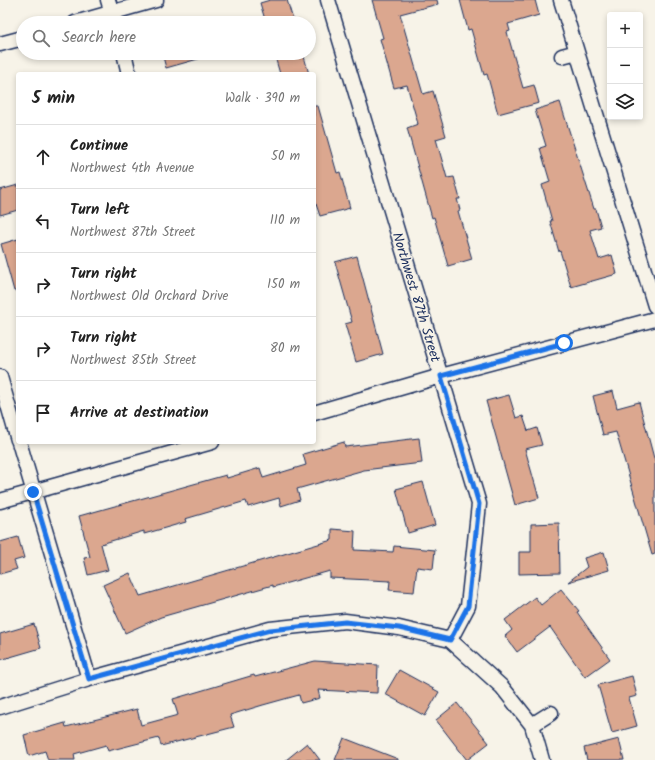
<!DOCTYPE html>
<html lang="en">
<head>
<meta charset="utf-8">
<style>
  :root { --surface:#fff; --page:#f2f2f2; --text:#222; --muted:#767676; --line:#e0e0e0 }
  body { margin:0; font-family:Kalam,sans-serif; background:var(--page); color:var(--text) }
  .controls { position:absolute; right:12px; top:12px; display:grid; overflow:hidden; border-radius:4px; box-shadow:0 2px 6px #0003 }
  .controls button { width:36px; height:36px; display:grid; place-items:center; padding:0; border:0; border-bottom:1px solid var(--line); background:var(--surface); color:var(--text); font:20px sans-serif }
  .stop { position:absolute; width:12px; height:12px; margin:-9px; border:3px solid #1a73e8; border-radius:50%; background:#fff }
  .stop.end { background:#1a73e8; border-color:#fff; box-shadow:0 1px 4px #0008 }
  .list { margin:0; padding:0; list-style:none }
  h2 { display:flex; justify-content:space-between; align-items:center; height:52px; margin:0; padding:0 16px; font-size:17px }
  h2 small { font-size:13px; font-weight:400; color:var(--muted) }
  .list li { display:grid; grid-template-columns:26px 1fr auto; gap:12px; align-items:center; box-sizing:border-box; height:64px; padding:0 16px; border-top:1px solid var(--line) }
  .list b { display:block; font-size:15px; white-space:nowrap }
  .list p { margin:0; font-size:13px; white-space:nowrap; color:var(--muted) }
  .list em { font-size:13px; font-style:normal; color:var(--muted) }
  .icon { flex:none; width:22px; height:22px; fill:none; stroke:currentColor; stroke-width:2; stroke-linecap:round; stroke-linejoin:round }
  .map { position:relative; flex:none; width:655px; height:760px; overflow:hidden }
  .search { position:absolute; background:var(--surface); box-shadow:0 2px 6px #0003; left:16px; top:16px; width:300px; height:44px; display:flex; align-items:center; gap:10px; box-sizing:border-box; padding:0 14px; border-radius:22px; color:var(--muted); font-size:15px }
  .panel { position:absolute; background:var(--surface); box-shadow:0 2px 6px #0003; left:16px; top:72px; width:300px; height:372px; border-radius:4px }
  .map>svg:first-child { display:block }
  .building { fill:#dba78f; stroke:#1b2f5e }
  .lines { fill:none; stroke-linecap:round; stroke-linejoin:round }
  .street-casing { stroke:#1b2f5e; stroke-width:17 }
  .street { stroke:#f7f3e8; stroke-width:14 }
  .route { stroke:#1a73e8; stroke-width:5 }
  .labels { text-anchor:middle; stroke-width:3; stroke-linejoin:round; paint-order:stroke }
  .street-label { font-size:14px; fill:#1b2f5e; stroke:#f7f3e8 }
</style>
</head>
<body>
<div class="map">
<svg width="655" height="760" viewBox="0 0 655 760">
  <rect width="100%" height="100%" fill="#f7f3e8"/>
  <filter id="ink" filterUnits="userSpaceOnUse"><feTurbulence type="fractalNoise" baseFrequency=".025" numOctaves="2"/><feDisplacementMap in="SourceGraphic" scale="8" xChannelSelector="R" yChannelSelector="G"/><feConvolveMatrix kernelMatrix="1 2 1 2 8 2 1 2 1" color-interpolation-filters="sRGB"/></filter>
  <g filter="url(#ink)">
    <path class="building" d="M270,0H287L294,23H266L260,3Z
      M372,0H437L438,4L400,14L423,94L433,91L446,136L436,139L447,178L454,177L460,199H457L460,210L458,211L472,259L448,266L434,217L432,218L407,128L418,124L407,85L394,88L380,39L383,38Z
      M460,0H535L539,15L508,24L510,31L507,32L523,88L534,85L539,103L498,114L487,74L484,75L471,29L468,30Z
      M162,53H204L205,57L166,68Z
      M274,53H303L309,74H280Z
      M560,102L594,209H596L601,227L590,230L599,259L612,255L617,274L571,287L560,251L559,252L550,221H552L542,185L550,182L540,148L546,146L535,110Z
      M314,106H318L337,173L340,172L350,208L320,216L316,204H314Z
      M18,185V210L0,215V190Z
      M18,239V291H14L1,244Z
      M357,256L383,354L356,362L345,324L352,322L335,262Z
      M613,391L617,408L639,402L655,462V554L652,555L616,432L603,435L593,396Z
      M509,395L516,418L523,416L528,431L537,428L542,445L525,449L539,498L515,505L486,401Z
      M419,438L422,463L364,470L297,489L300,500L281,506L279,498L248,507L246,501L185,519L186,522L144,534V531L101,544L108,570L88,575L84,558L90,557L79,516L226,475L227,478L260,468L263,478L306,465L303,454L344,442L345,447Z
      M423,482L435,525L408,533L396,489Z
      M559,523L560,573L519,574V552H531V524Z
      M332,529L355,531L354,550L393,552L394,546L435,550L433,569L417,567L414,592L389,590L390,581L330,578V571L273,587V585L161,617L125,633L103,585L130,573L140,596L332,540Z
      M18,537L24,558L14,561L17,569L0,574V542Z
      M604,552L609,570L568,582L587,567L584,558Z
      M561,589L579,611L577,612L610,659L585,677L550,627L517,652L505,636L512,630L505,620L535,597L541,605Z
      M34,624L41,648L0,660V634Z
      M315,661L378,665L377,693L318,690L320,698L301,703L299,695L263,705L230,715L234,727L161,746L159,738L108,751L106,745L74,754L75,760H48L45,751L29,756L24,735L65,723L66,727L137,709L141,725L178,715L173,699L254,675L255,677Z
      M399,670L439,692L425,716L385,694Z
      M632,676L637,696L629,698L637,726L612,733L598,685Z
      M457,703L489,743L467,760L436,720Z
      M344,738L398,759V760H335Z
      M619,739L624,760H587L584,748Z
      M307,743L320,760H286Z"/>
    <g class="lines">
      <g class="street-casing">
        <path id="street" d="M108,0L115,23
          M328,0L479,504L468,606L450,640
          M561,0L655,306
          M75,23L156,0
          M0,44L23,38
          M124,53L129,74
          M562,56L577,52
          M0,377L18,440
          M314,413L441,376L655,319
          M19,442L89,679
          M0,501L212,442
          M0,707L89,679L270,629L345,621L399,628L450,640L502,687L532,725L542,760
          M532,725L551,713"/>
      </g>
      <use href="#street" class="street"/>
    </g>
  </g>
  <g class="lines" filter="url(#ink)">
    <path class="route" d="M33,492L89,679L270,630L345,622L399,628L450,640L468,606L479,504L441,376L564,343"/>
  </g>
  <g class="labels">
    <g class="street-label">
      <text transform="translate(417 297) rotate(73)" y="5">Northwest 87th Street</text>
    </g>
  </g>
</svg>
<div class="controls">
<button>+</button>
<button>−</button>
<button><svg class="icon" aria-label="layers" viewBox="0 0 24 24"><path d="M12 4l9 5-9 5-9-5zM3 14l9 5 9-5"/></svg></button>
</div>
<div class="stop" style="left:564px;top:343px"></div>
<div class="stop end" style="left:33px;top:492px"></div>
<div class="search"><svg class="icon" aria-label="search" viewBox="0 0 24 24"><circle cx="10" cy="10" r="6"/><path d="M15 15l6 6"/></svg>Search here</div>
<section class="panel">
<h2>5 min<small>Walk · 390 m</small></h2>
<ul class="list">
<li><svg class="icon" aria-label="ahead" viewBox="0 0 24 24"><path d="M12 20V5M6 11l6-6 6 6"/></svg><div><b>Continue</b><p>Northwest 4th Avenue</p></div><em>50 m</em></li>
<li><svg class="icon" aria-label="left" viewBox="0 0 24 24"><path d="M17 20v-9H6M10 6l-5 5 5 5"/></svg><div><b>Turn left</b><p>Northwest 87th Street</p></div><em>110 m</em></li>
<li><svg class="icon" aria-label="right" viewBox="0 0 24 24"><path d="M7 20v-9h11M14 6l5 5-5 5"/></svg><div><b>Turn right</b><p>Northwest Old Orchard Drive</p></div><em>150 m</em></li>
<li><svg class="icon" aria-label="right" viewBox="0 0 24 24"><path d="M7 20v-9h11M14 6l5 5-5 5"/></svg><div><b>Turn right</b><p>Northwest 85th Street</p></div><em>80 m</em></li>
<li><svg class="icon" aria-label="arrive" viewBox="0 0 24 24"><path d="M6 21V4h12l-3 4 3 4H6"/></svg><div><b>Arrive at destination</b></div></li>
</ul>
</section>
</div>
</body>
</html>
